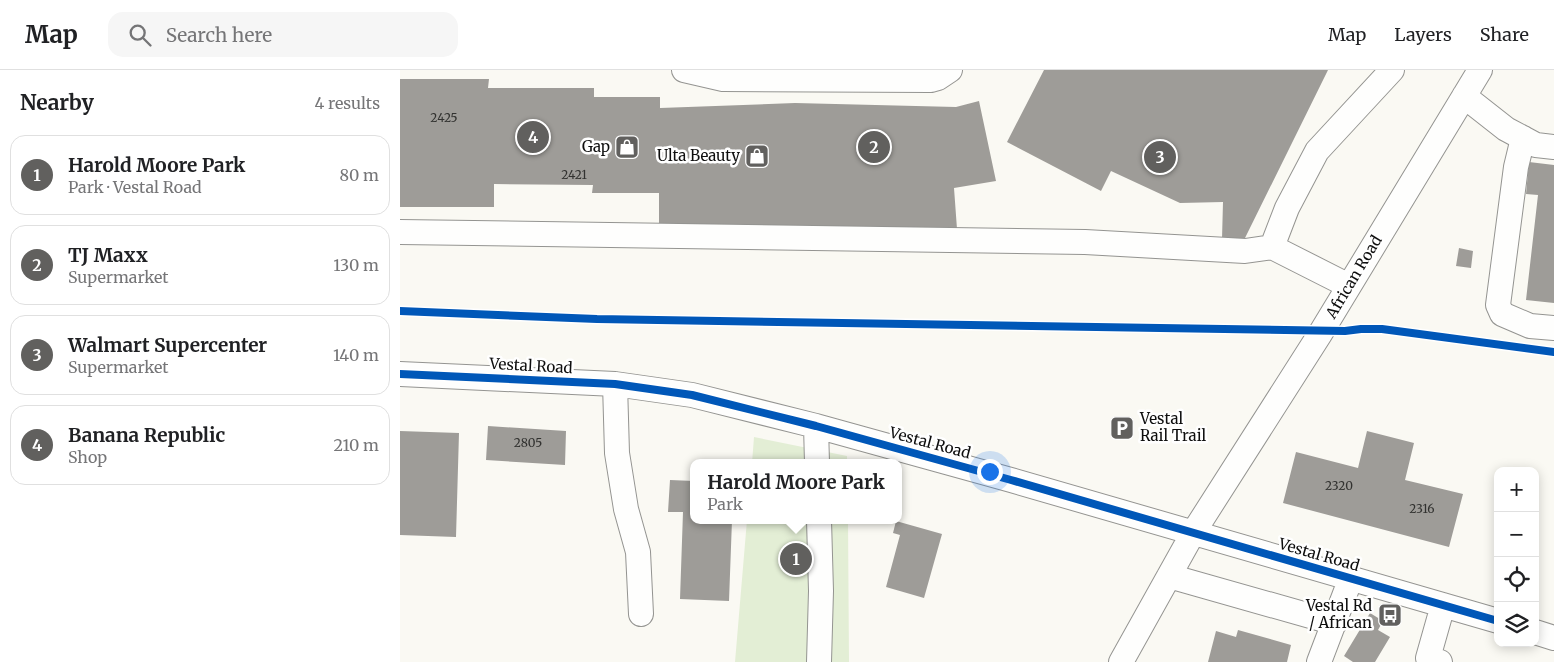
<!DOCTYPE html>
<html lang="en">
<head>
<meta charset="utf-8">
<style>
  :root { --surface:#fff; --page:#f6f6f6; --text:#202124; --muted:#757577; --line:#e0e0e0; --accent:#61605e }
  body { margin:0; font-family:Merriweather,serif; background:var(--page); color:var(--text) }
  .controls { position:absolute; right:15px; bottom:15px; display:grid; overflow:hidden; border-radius:10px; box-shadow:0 2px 12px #0003 }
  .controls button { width:45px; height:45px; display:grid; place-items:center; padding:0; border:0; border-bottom:1px solid var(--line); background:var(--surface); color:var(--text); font:25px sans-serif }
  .you { position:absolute; left:589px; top:401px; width:18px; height:18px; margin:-12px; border:4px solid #fff; border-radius:50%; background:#1a73e8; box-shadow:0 0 0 8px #1a73e833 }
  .badge { display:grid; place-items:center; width:32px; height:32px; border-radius:50%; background:var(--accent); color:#fff; font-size:16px; font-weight:700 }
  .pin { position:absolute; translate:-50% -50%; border:2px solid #fff; box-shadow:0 1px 5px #0006 }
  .popup { position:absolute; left:290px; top:389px; width:212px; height:65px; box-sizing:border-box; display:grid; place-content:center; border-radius:10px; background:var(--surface); filter:drop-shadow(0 1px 4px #0005); font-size:16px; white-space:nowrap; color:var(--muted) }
  .popup b { font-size:19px; color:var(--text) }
  .popup::after { content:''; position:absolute; left:50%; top:100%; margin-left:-10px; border:10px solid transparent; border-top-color:var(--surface) }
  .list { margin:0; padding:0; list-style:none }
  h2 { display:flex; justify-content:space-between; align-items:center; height:65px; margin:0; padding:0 20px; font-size:21px }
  h2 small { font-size:16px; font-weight:400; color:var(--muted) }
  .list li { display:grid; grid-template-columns:32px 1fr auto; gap:15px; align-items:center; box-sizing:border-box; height:80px; margin:0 10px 10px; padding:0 10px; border:1px solid var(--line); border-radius:15px }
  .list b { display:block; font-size:19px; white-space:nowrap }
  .list p { margin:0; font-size:16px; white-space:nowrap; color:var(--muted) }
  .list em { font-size:16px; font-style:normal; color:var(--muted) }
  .icon { flex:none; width:28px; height:28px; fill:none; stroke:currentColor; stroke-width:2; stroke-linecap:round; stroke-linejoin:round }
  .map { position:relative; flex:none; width:1154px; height:592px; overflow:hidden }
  header { display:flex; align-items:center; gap:30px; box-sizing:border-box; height:70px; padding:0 25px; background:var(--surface); border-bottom:1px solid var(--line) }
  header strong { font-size:24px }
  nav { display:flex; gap:28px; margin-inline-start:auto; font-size:18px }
  .search { width:350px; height:45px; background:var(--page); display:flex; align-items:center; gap:12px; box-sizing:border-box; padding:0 18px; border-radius:15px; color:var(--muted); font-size:19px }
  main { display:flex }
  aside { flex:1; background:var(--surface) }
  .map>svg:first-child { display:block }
  .green { fill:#e3eed5 }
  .building { fill:#9e9c98 }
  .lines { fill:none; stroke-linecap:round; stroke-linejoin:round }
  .minor-casing { stroke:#949491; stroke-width:26 }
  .minor { stroke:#fefefd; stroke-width:24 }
  .cycleway-casing { stroke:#fff; stroke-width:11 }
  .cycleway { stroke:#0057b8; stroke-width:8 }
  .labels { text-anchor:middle; stroke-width:5; stroke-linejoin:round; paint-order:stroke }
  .number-label { font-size:12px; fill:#323230 }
  .poi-label { font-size:15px; fill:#0e0e0e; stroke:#fff; text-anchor:end }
  .street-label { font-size:15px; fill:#0e0e0e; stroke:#fff }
</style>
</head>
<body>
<header>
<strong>Map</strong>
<div class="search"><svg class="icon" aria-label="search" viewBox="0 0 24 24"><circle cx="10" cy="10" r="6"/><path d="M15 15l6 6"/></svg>Search here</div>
<nav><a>Map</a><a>Layers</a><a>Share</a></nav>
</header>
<main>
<aside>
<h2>Nearby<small>4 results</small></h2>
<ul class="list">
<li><span class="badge">1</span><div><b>Harold Moore Park</b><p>Park · Vestal Road</p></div><em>80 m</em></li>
<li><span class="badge">2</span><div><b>TJ Maxx</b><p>Supermarket</p></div><em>130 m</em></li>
<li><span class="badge">3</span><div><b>Walmart Supercenter</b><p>Supermarket</p></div><em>140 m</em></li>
<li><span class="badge">4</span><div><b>Banana Republic</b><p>Shop</p></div><em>210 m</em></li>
</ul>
</aside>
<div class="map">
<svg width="1154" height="592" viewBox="0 0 1154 592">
  <rect width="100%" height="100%" fill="#faf9f3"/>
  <path class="green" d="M354,367L447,386V393H352Z
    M347,450H448L449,592H335Z"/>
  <path class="building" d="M644,0H928L845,168L822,169L823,132L780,133L711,101L701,121L607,72Z
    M0,9H89L88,18H194V27H260V38L395,33L556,37L579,31L596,111L554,118L557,159L259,155V123H192L193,115L94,114V137H0Z
    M1129,92L1154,95V233L1126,230L1138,125L1126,124Z
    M1059,178L1073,181L1071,198L1056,196Z
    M88,356L166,361L165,395L86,390Z
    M0,361L59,363L56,467L0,465Z
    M967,361L1014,373L1005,410L1063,424L1049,477L883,433L896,382L958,398Z
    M270,410L294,411V450H332L329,531L280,529L283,442H268Z
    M496,451L542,464L524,528L486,517L500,465L493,463Z
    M970,543L983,551L978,560L990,567L975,592H953L944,586Z
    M838,560L891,575L887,592H808L816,561L836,567Z"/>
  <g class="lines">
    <g class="minor-casing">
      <path id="minor" d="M284,0L323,9L531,10L538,8L550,0
        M1064,26L1106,59L1136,75L1154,77
        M1123,68L1116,97L1098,235L1102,244L1130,256L1154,258
        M0,162L685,172L845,181L872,177L949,216
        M872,177L887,138L917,81L992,0
        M0,304L215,314L292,325L416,356L611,410L1098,551
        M215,314L217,383L226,439L238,482L241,544
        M416,356L417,393
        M419,450L421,521L419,592
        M769,506L935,553
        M1135,562L1154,568
        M721,592L793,463L920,264L1080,0
        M919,592L951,508
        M1040,592L1028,588L1043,535"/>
    </g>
    <use href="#minor" class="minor"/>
    <g class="cycleway-casing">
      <path id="cycleway" d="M0,241L197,249L945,261L961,259H982L1154,282
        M0,304L215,314L292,325L416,356L611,410L1098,551"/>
    </g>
    <use href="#cycleway" class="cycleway"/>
  </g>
  <defs>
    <g id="shop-square" transform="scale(1.25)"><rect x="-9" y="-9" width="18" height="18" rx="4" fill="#61605e" stroke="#fff"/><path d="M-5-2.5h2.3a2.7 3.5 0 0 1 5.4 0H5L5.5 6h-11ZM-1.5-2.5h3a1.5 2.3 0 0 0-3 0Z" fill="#fff"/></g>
    <g id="parking-square" transform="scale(1.25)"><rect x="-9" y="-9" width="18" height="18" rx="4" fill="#61605e" stroke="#fff"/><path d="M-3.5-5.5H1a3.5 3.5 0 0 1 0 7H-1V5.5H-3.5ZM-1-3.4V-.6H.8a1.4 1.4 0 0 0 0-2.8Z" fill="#fff"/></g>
    <g id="bus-square" transform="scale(1.25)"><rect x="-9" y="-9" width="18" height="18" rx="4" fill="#61605e" stroke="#fff"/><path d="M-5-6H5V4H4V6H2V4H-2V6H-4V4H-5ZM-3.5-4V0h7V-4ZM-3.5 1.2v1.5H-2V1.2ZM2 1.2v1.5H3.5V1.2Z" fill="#fff"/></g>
  </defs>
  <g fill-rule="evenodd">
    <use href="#shop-square" x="227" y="77"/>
    <use href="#shop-square" x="357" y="86"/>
    <use href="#parking-square" x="722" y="358"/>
    <use href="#bus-square" x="990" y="545"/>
  </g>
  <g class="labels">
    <g class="number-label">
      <text x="44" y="52">2425</text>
      <text x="174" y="109">2421</text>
      <text x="128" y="377">2805</text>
      <text x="939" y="420">2320</text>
      <text x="1022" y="443">2316</text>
    </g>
    <g class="poi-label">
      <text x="210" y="82">Gap</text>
      <text x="340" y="91">Ulta Beauty</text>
      <text x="740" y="354" text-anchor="start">Vestal<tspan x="740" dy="17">Rail Trail</tspan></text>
      <text x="972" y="541">Vestal Rd<tspan x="972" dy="17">/ African</tspan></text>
    </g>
    <g class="street-label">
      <text transform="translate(954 207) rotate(-59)" y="5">African Road</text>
      <text transform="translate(131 296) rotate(3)" y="5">Vestal Road</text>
      <text transform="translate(530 373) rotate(15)" y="5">Vestal Road</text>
      <text transform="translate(919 485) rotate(16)" y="5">Vestal Road</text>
    </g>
  </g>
</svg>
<div class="controls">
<button>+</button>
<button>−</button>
<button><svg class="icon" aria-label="locate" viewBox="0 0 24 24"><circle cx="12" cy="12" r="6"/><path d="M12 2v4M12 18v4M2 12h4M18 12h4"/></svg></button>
<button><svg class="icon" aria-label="layers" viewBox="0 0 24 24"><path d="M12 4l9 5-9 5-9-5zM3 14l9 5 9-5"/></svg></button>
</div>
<div class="you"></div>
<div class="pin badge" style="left:396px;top:489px">1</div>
<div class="popup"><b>Harold Moore Park</b>Park</div>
<div class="pin badge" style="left:474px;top:77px">2</div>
<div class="pin badge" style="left:760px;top:87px">3</div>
<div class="pin badge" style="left:133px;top:67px">4</div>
</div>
</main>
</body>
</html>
